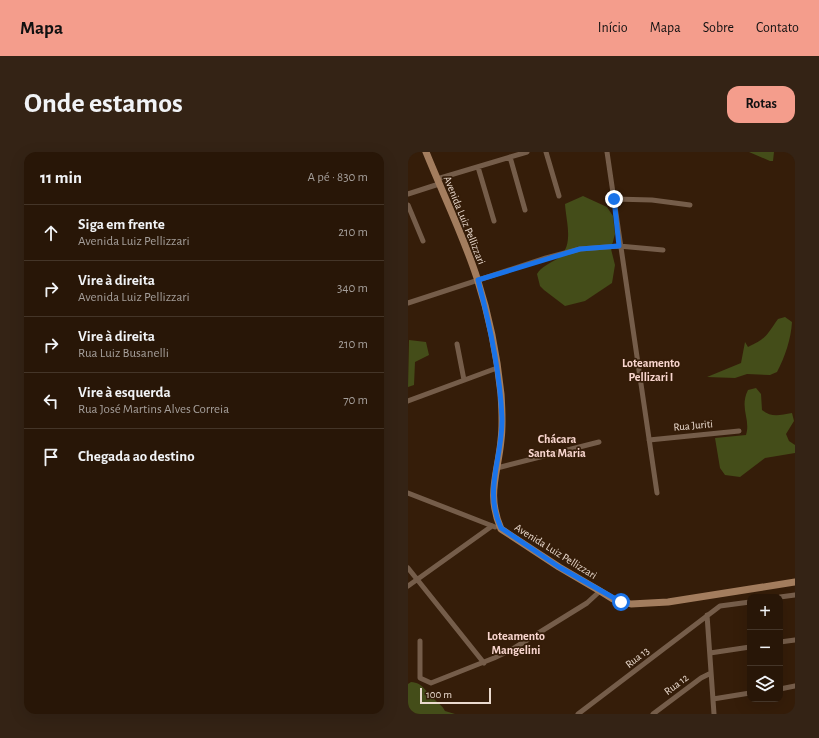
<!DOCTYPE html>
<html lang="pt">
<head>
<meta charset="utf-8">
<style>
  :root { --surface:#281607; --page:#342315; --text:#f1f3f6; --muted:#a59f9b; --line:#443528; --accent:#f49d8c }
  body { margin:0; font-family:"Alegreya Sans",sans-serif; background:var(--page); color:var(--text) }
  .controls { position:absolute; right:12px; bottom:12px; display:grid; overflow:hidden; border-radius:8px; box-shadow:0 4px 16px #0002 }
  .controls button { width:36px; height:36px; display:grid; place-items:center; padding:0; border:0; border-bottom:1px solid var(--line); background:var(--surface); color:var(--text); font:20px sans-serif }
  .scale { position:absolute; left:12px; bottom:10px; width:71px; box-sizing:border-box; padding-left:4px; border:2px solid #eadace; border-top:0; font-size:11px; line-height:14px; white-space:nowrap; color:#eadace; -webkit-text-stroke:3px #351d09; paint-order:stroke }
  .stop { position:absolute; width:12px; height:12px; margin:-9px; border:3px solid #1a73e8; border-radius:50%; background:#fff }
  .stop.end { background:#1a73e8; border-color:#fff; box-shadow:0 1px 4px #0008 }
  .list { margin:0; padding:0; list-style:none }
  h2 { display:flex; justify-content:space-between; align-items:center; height:52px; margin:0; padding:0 16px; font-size:17px }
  h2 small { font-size:13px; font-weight:400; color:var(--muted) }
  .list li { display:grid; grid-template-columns:26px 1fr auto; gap:12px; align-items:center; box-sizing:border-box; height:56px; padding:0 16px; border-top:1px solid var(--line) }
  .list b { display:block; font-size:15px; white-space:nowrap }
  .list p { margin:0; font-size:13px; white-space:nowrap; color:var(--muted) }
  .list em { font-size:13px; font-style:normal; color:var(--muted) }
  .icon { flex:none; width:22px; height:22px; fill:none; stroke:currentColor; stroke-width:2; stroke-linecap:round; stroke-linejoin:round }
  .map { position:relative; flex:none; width:387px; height:562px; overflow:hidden; border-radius:12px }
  header { display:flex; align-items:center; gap:24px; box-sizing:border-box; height:56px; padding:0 20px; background:var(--accent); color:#111 }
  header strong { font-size:19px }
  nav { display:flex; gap:22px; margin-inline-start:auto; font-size:14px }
  .intro { display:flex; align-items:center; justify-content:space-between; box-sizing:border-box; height:96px; padding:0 24px }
  h1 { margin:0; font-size:28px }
  .button { padding:10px 18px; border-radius:12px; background:var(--accent); color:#111; font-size:14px; font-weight:700 }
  main { display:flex; gap:24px; padding:0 24px }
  aside { flex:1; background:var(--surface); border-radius:12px; box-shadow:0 4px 16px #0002 }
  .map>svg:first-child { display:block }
  .green { fill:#444d19 }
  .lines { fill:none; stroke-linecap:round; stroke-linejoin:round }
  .street { stroke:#755d4a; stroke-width:5 }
  .secondary { stroke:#a37d5e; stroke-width:7 }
  .route { stroke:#1a73e8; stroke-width:5 }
  .labels { text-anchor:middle; stroke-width:3.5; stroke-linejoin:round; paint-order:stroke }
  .street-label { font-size:11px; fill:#eadace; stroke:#351d09 }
  .neighbourhood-label { font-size:12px; font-weight:bold; fill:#f9d6cf; stroke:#351d09 }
</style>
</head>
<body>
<header>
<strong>Mapa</strong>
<nav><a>Início</a><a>Mapa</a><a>Sobre</a><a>Contato</a></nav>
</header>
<div class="intro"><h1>Onde estamos</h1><a class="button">Rotas</a></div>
<main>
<aside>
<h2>11 min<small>A pé · 830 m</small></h2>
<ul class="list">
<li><svg class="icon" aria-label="ahead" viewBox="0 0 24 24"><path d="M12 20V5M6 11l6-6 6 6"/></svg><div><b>Siga em frente</b><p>Avenida Luiz Pellizzari</p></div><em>210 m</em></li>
<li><svg class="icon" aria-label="right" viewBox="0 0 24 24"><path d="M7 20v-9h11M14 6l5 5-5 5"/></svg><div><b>Vire à direita</b><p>Avenida Luiz Pellizzari</p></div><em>340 m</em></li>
<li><svg class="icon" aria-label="right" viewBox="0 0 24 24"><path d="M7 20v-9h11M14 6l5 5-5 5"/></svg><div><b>Vire à direita</b><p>Rua Luiz Busanelli</p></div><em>210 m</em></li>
<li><svg class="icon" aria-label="left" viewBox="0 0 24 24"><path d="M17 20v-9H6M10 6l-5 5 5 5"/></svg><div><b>Vire à esquerda</b><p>Rua José Martins Alves Correia</p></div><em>70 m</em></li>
<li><svg class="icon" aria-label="arrive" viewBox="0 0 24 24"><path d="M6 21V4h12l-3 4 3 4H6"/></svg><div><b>Chegada ao destino</b></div></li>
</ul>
</aside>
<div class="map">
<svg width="387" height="562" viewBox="0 0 387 562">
  <rect width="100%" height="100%" fill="#351d09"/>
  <path class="green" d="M341,0H366L365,9H362Z
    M175,44L199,55L205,64L207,82L203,97L207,113L204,131L177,149L157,154L136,138L132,134L129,122C133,115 142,111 149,107C167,95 158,70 157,52Z
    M377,165L384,170C383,187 377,205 369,220L362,223L339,222L327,226L299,225L333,211L337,190L340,195C359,186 358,184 370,167Z
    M1,188L18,190L21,203L7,210L6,233L0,235Z
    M348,236L353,242L354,258C364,266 372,263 384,261L386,269L378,282L381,289L387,293V301L357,306L332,325L317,323L312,316L307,286L338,283C343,267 331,256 340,238Z
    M3,530C16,531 17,540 26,547C31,552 34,553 37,559L47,562H0V532Z"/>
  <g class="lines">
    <path class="street" d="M138,0L151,44
      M199,0L249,341
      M102,5L117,58
      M70,15L86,69
      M29,27L119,0
      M0,42L31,32
      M206,47L244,48L282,53
      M0,53L15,89
      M0,151L138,106L172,97L211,94L255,98
      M49,192L56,228
      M0,249L89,216
      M241,288L331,279
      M89,316L191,290
      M0,341L87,375
      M0,416L76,511
      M0,434L84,374
      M372,445L387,443
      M299,463L306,562
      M12,489V526L23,531L86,506L103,498L179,451L192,439
      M372,490L387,488
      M302,501L342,495
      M372,537L387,534
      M305,547L342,541
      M170,562L312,454L342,450
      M245,562L293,526L303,521"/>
    <path class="secondary" d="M18,0C35,42 55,83 69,126C81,163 89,203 93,242C94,257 95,273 93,288C90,322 78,342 93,377L151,415L192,439L205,447L223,452L260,450L387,430"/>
  </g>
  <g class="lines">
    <path class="route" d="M206,47L211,94L172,97L70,128C82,173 92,218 94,266C95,306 75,337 93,376L151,415L213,450"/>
  </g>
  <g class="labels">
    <g class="street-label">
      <text transform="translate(57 68) rotate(68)" y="4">Avenida Luiz Pellizzari</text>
      <text transform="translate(285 273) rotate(-5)" y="4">Rua Juriti</text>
      <text transform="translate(148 399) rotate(32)" y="4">Avenida Luiz Pellizzari</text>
      <text transform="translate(229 505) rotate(-38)" y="4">Rua 13</text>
      <text transform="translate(268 532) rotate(-37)" y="4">Rua 12</text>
    </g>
    <g class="neighbourhood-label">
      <text x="243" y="215">Loteamento<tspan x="243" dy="14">Pellizari I</tspan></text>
      <text x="149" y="291">Chácara<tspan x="149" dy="14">Santa Maria</tspan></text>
      <text x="108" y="488">Loteamento<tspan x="108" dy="14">Mangelini</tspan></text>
    </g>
  </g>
</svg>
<div class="controls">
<button>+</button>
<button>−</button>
<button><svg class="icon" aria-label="layers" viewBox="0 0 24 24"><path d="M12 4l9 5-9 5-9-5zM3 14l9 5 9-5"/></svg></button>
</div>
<div class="scale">100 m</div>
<div class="stop" style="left:213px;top:450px"></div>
<div class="stop end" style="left:206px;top:47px"></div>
</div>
</main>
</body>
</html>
